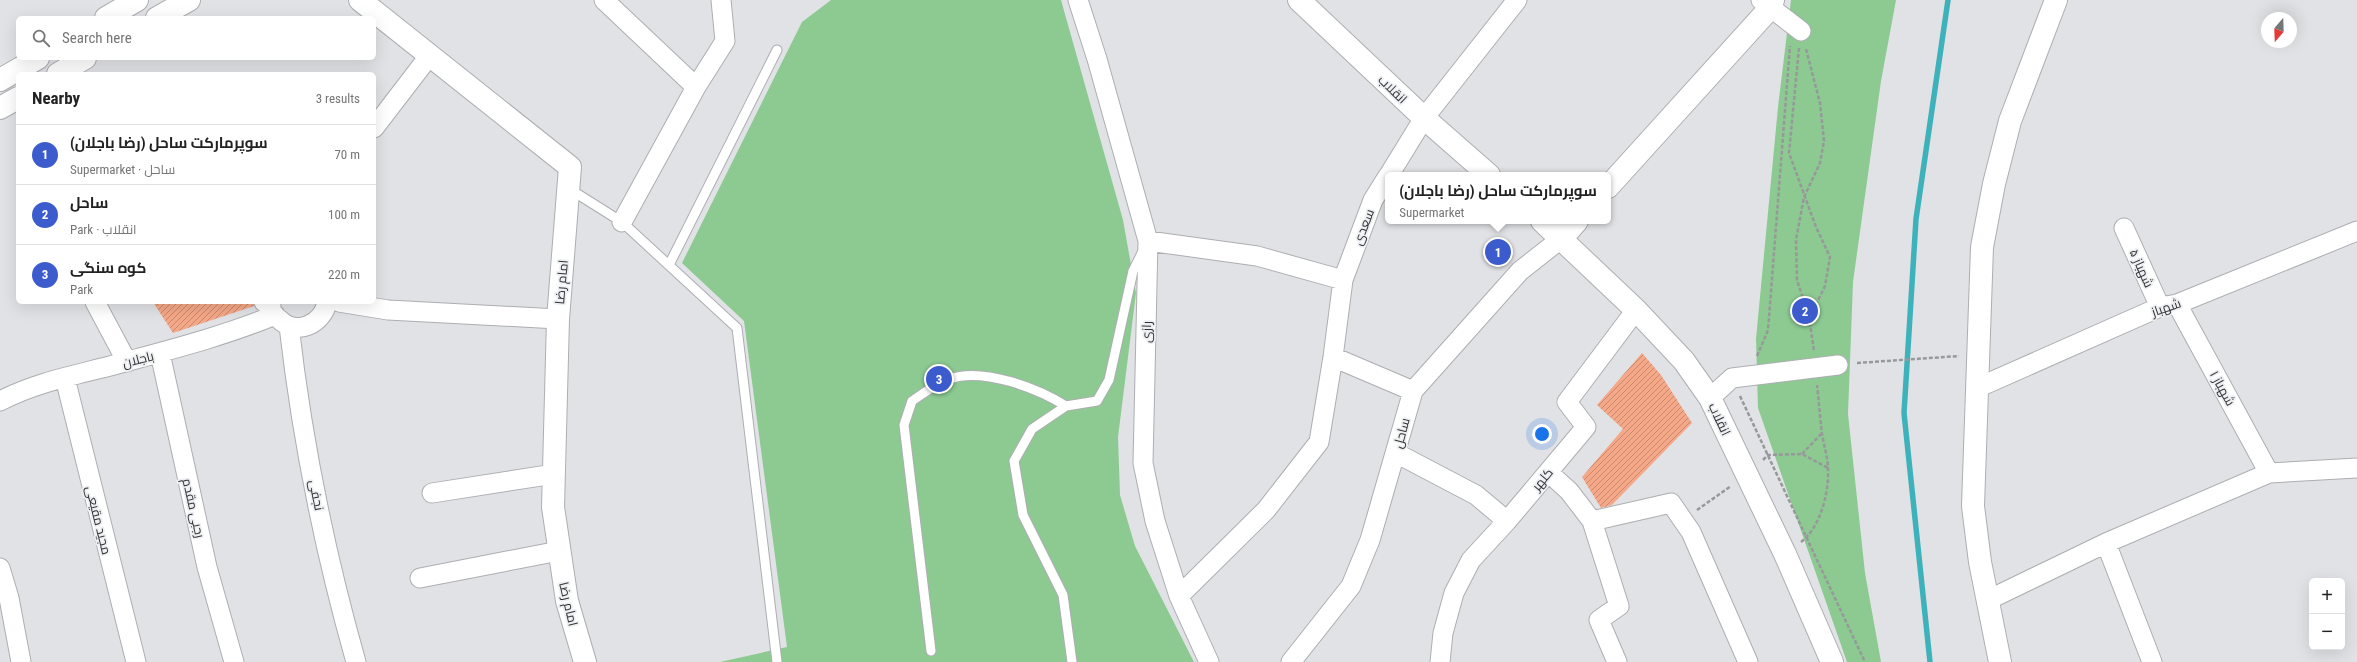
<!DOCTYPE html>
<html lang="en">
<head>
<meta charset="utf-8">
<style>
  :root { --surface:#fff; --page:#f2f2f2; --text:#222; --muted:#767676; --line:#e0e0e0; --accent:#3c5bcd }
  body { margin:0; font-family:"Roboto Condensed",Cairo,sans-serif; background:var(--page); color:var(--text) }
  .controls { position:absolute; right:12px; bottom:12px; display:grid; overflow:hidden; border-radius:6px; box-shadow:0 4px 16px #0002 }
  .controls button { width:36px; height:36px; display:grid; place-items:center; padding:0; border:0; border-bottom:1px solid var(--line); background:var(--surface); color:var(--text); font:20px sans-serif }
  .compass { position:absolute; left:2261px; top:12px; width:36px; height:36px; border-radius:50%; background:var(--surface); box-shadow:0 4px 16px #0002; rotate:199deg }
  .you { position:absolute; left:1542px; top:434px; width:14px; height:14px; margin:-10px; border:3px solid #fff; border-radius:50%; background:#1a73e8; box-shadow:0 0 0 6px #1a73e833 }
  .badge { display:grid; place-items:center; width:26px; height:26px; border-radius:50%; background:var(--accent); color:#fff; font-size:13px; font-weight:700 }
  .pin { position:absolute; translate:-50% -50%; border:2px solid #fff; box-shadow:0 1px 4px #0006 }
  .popup { position:absolute; left:1385px; top:172px; width:226px; height:52px; box-sizing:border-box; display:grid; place-content:center; border-radius:6px; background:var(--surface); filter:drop-shadow(0 1px 3px #0005); font-size:13px; white-space:nowrap; color:var(--muted) }
  .popup b { font-size:15px; color:var(--text) }
  .popup::after { content:''; position:absolute; left:50%; top:100%; margin-left:-8px; border:8px solid transparent; border-top-color:var(--surface) }
  .list { margin:0; padding:0; list-style:none }
  h2 { display:flex; justify-content:space-between; align-items:center; height:52px; margin:0; padding:0 16px; font-size:17px }
  h2 small { font-size:13px; font-weight:400; color:var(--muted) }
  .list li { display:grid; grid-template-columns:26px 1fr auto; gap:12px; align-items:center; box-sizing:border-box; height:60px; padding:0 16px; border-top:1px solid var(--line) }
  .list b { display:block; font-size:15px; white-space:nowrap }
  .list p { margin:0; font-size:13px; white-space:nowrap; color:var(--muted) }
  .list em { font-size:13px; font-style:normal; color:var(--muted) }
  .icon { flex:none; width:22px; height:22px; fill:none; stroke:currentColor; stroke-width:2; stroke-linecap:round; stroke-linejoin:round }
  .map { position:relative; flex:none; width:2357px; height:662px; overflow:hidden }
  .search { position:absolute; background:var(--surface); box-shadow:0 4px 16px #0002; left:16px; top:16px; width:360px; height:44px; display:flex; align-items:center; gap:10px; box-sizing:border-box; padding:0 14px; border-radius:6px; color:var(--muted); font-size:15px }
  .panel { position:absolute; background:var(--surface); box-shadow:0 4px 16px #0002; left:16px; top:72px; width:360px; height:232px; border-radius:6px }
  .map>svg:first-child { display:block }
  .green { fill:#8cca92 }
  .lines { fill:none; stroke-linecap:round; stroke-linejoin:round }
  .stream { stroke:#3eb2bb; stroke-width:5.5 }
  .building { fill:url(#building-hatch) }
  .lane-casing { stroke:#adaeb2; stroke-width:11 }
  .street-casing { stroke:#adaeb2; stroke-width:21 }
  .secondary-casing { stroke:#adaeb2; stroke-width:24 }
  .path { stroke:#97989a; stroke-width:2.5; stroke-dasharray:4 2; stroke-linecap:butt }
  .lane { stroke:#fff; stroke-width:9 }
  .street { stroke:#fff; stroke-width:19 }
  .secondary { stroke:#fff; stroke-width:22 }
  .labels { text-anchor:middle; stroke-width:3.5; stroke-linejoin:round; paint-order:stroke }
  .street-label { font-size:13px; fill:#323233; stroke:#eeeff3 }
</style>
</head>
<body>
<div class="map">
<svg width="2357" height="662" viewBox="0 0 2357 662">
  <defs>
    <pattern id="building-hatch" width="6" height="6" patternUnits="userSpaceOnUse"><rect width="6" height="6" fill="#f5a887"/><path d="M-1 1l2-2M0 6l6-6M5 7l2-2" fill="none" stroke="#c7896f"/></pattern>
  </defs>
  <rect width="100%" height="100%" fill="#e1e2e5"/>
  <path class="green" d="M831,0H1061L1123,220L1136,293L1118,437L1120,495L1135,546L1194,662H720L787,647L744,321L682,263L802,22Z
    M1791,0H1896L1881,81L1853,282L1848,414L1865,573L1881,662H1847L1758,408L1756,339L1778,107Z"/>
  <g class="lines">
    <path class="stream" d="M1930,662L1904,413L1916,219L1948,0"/>
  </g>
  <path class="building" d="M153,302H253L254,306L173,333Z
    M1642,353L1661,375L1692,423L1612,505L1601,508L1582,477L1623,429L1597,405Z"/>
  <g class="lines">
    <g class="lane-casing">
      <path id="lane" d="M568,188L622,222L737,328L777,662
        M669,265L777,50
        M931,651L904,425L912,401C923,394 936,383 949,379C983,367 1037,388 1066,406
        M1072,662L1063,595L1023,515L1014,461L1032,429L1066,406L1097,401L1109,380L1133,271L1143,251"/>
    </g>
    <g class="street-casing">
      <path id="street" d="M604,0L696,87
        M1078,0L1097,59L1148,241L1143,463L1155,521L1179,596L1209,662
        M1761,0L1801,31
        M374,128L430,55
        M1389,175L1424,118L1517,0
        M622,222L696,87L725,41L721,0
        M2124,228L2160,307
        M1148,241L1257,256L1343,280L1333,357L1319,442L1266,510L1179,596
        M1343,280L1373,200L1388,176
        M95,302L127,362
        M264,302L271,306
        M339,302L388,310L558,319
        M2177,304L2269,473
        M279,319C296,337 323,324 327,302
        M289,326C302,439 325,553 356,662
        M160,353L207,567L234,662
        M1333,357L1413,391
        M65,378L136,662
        M1977,388L2160,307L2177,304L2357,231
        M1710,398L1732,378L1838,365
        M0,401C35,383 71,376 110,366C165,351 222,337 275,315
        M1396,453L1476,495L1507,521
        M1548,472L1569,491L1592,521L1619,606L1599,620L1617,662
        M432,493L554,474
        M1592,521L1671,503L1691,532L1748,662
        M2106,543L2152,662
        M0,568L9,598L21,662
        M420,578L559,551
        M1988,600L2106,543L2269,473L2357,468
        M1291,662L1351,586L1370,540L1413,391L1520,271L1562,238
        M1440,662L1443,633L1454,593L1471,560L1507,521L1586,427L1567,402L1636,310"/>
    </g>
    <g class="secondary-casing">
      <path id="secondary" d="M360,0L570,167L558,319L553,507L567,601L585,662
        M1299,0L1424,118L1489,175
        M106,18L137,0
        M157,18L189,0
        M58,74L85,58
        M0,80L38,58
        M0,108L18,98
        M1608,187L1771,7L1773,0
        M1542,221L1636,310L1684,361L1710,398L1785,554L1832,662
        M1562,238L1577,221
        M2000,662L1980,562L1973,506L1982,247L1994,184L2010,121L2056,0"/>
    </g>
    <path class="path" d="M1799,48L1789,153L1816,227L1830,257L1825,286L1810,317
      M1806,49L1820,103L1824,141L1820,163L1804,197L1796,240L1797,280L1809,317L1814,351
      M1757,356L1768,330L1790,46
      M1857,363L1959,356
      M1740,396L1865,662
      M1802,454L1821,434
      M1763,460L1768,455L1802,454L1828,468
      M1697,510L1731,486
      M1801,542C1820,528 1829,493 1828,470C1828,458 1824,446 1822,434C1820,418 1819,402 1817,385"/>
    <use href="#lane" class="lane"/>
    <use href="#street" class="street"/>
    <use href="#secondary" class="secondary"/>
  </g>
  <g class="labels">
    <g class="street-label">
      <text transform="translate(1393 89) rotate(44)" y="5">انقلاب</text>
      <text transform="translate(1363 227) rotate(-69)" y="5">سعدی</text>
      <text transform="translate(2142 268) rotate(66)" y="5">شهباز ۵</text>
      <text transform="translate(561 282) rotate(-85)" y="5">امام رضا</text>
      <text transform="translate(2166 307) rotate(-19)" y="5">شهباز</text>
      <text transform="translate(1146 332) rotate(-89)" y="5">رازی</text>
      <text transform="translate(138 359) rotate(-14)" y="5">باجلان</text>
      <text transform="translate(2223 388) rotate(61)" y="5">شهباز ۱</text>
      <text transform="translate(1720 419) rotate(65)" y="5">انقلاب</text>
      <text transform="translate(1401 433) rotate(-75)" y="5">ساحل</text>
      <text transform="translate(1542 479) rotate(-50)" y="5">کلهر</text>
      <text transform="translate(317 495) rotate(79)" y="5">نجفی</text>
      <text transform="translate(194 508) rotate(77)" y="5">رجبی مقدم</text>
      <text transform="translate(99 520) rotate(76)" y="5">مجید مقیعی</text>
      <text transform="translate(569 604) rotate(77)" y="5">امام رضا</text>
    </g>
  </g>
</svg>
<div class="controls">
<button>+</button>
<button>−</button>
</div>
<svg class="compass" viewBox="-18 -18 36 36"><path d="M0-13l5 13h-10z" fill="#e53935"/><path d="M0 13l5-13h-10z" fill="#767676"/></svg>
<div class="you"></div>
<div class="pin badge" style="left:1498px;top:252px">1</div>
<div class="popup"><b>سوپرمارکت ساحل (رضا باجلان)</b>Supermarket</div>
<div class="pin badge" style="left:1805px;top:311px">2</div>
<div class="pin badge" style="left:939px;top:379px">3</div>
<div class="search"><svg class="icon" aria-label="search" viewBox="0 0 24 24"><circle cx="10" cy="10" r="6"/><path d="M15 15l6 6"/></svg>Search here</div>
<section class="panel">
<h2>Nearby<small>3 results</small></h2>
<ul class="list">
<li><span class="badge">1</span><div><b>سوپرمارکت ساحل (رضا باجلان)</b><p>Supermarket · ساحل</p></div><em>70 m</em></li>
<li><span class="badge">2</span><div><b>ساحل</b><p>Park · انقلاب</p></div><em>100 m</em></li>
<li><span class="badge">3</span><div><b>کوه سنگی</b><p>Park</p></div><em>220 m</em></li>
</ul>
</section>
</div>
</body>
</html>
